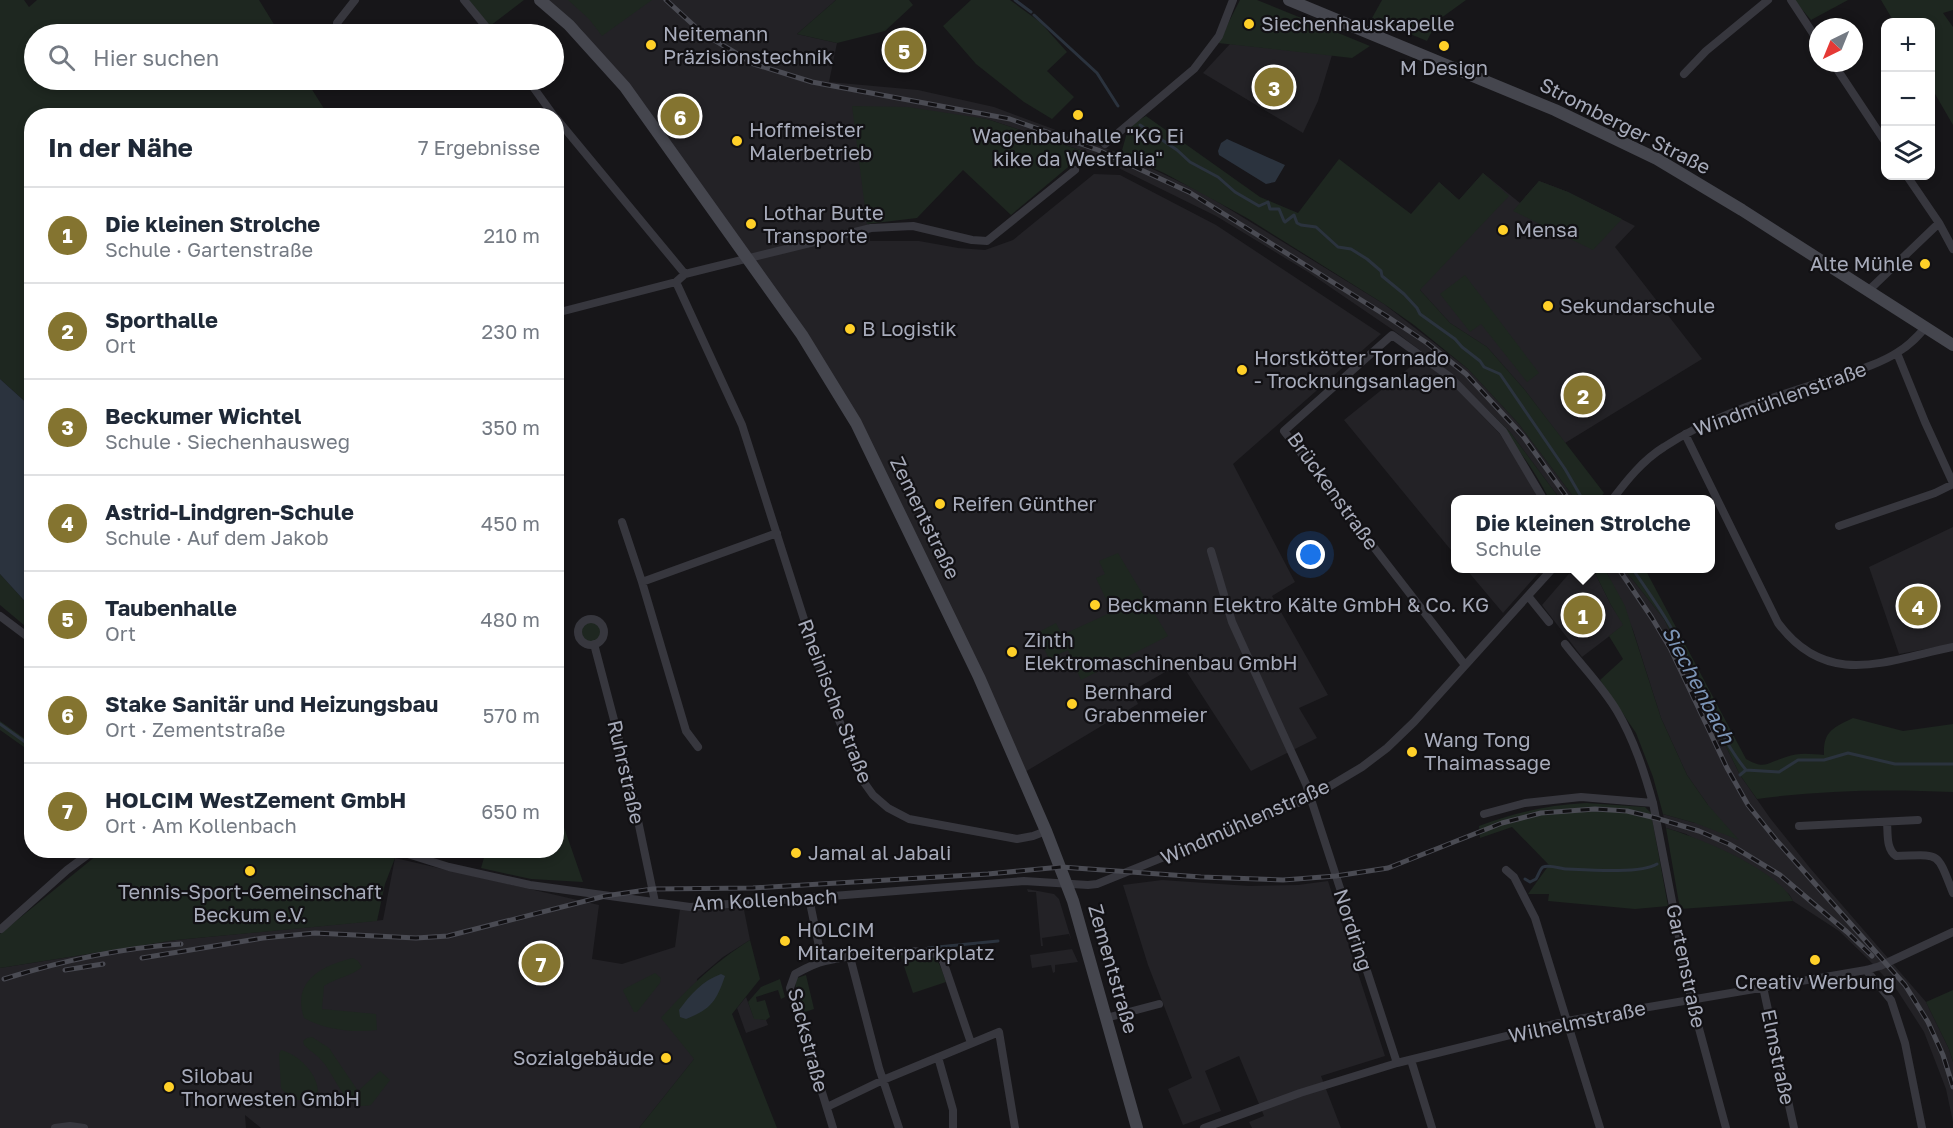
<!DOCTYPE html>
<html lang="de">
<head>
<meta charset="utf-8">
<style>
  :root { --surface:#fff; --page:#f6f6f7; --text:#1f2937; --muted:#747a83; --line:#e0e1e3; --accent:#847430 }
  body { margin:0; font-family:"Golos Text",sans-serif; background:var(--page); color:var(--text) }
  .controls { position:absolute; right:18px; top:18px; display:grid; overflow:hidden; border-radius:12px; box-shadow:0 3px 9px #0003 }
  .controls button { width:54px; height:54px; display:grid; place-items:center; padding:0; border:0; border-bottom:2px solid var(--line); background:var(--surface); color:var(--text); font:30px sans-serif }
  .compass { position:absolute; left:1809px; top:18px; width:54px; height:54px; border-radius:50%; background:var(--surface); box-shadow:0 3px 9px #0003; rotate:223deg }
  .you { position:absolute; left:1311px; top:555px; width:21px; height:21px; margin:-15px; border:4px solid #fff; border-radius:50%; background:#1a73e8; box-shadow:0 0 0 9px #1a73e833 }
  .badge { display:grid; place-items:center; width:39px; height:39px; border-radius:50%; background:var(--accent); color:#fff; font-size:20px; font-weight:700 }
  .pin { position:absolute; translate:-50% -50%; border:3px solid #fff; box-shadow:0 2px 6px #0006 }
  .popup { position:absolute; left:1451px; top:495px; width:264px; height:78px; box-sizing:border-box; display:grid; place-content:center; border-radius:12px; background:var(--surface); filter:drop-shadow(0 2px 4px #0005); font-size:20px; white-space:nowrap; color:var(--muted) }
  .popup b { font-size:22px; color:var(--text) }
  .popup::after { content:''; position:absolute; left:50%; top:100%; margin-left:-12px; border:12px solid transparent; border-top-color:var(--surface) }
  .list { margin:0; padding:0; list-style:none }
  h2 { display:flex; justify-content:space-between; align-items:center; height:78px; margin:0; padding:0 24px; font-size:26px }
  h2 small { font-size:20px; font-weight:400; color:var(--muted) }
  .list li { display:grid; grid-template-columns:39px 1fr auto; gap:18px; align-items:center; box-sizing:border-box; height:96px; padding:0 24px; border-top:2px solid var(--line) }
  .list b { display:block; font-size:22px; white-space:nowrap }
  .list p { margin:0; font-size:20px; white-space:nowrap; color:var(--muted) }
  .list em { font-size:20px; font-style:normal; color:var(--muted) }
  .icon { flex:none; width:33px; height:33px; fill:none; stroke:currentColor; stroke-width:2; stroke-linecap:round; stroke-linejoin:round }
  .map { position:relative; flex:none; width:1953px; height:1128px; overflow:hidden }
  .search { position:absolute; background:var(--surface); box-shadow:0 3px 9px #0003; left:24px; top:24px; width:540px; height:66px; display:flex; align-items:center; gap:15px; box-sizing:border-box; padding:0 21px; border-radius:33px; color:var(--muted); font-size:22px }
  .panel { position:absolute; background:var(--surface); box-shadow:0 3px 9px #0003; left:24px; top:108px; width:540px; height:750px; border-radius:24px }
  .map>svg:first-child { display:block }
  .built { fill:#232226 }
  .green { fill:#1e2720 }
  .water { fill:#2b333e }
  .lines { fill:none; stroke-linecap:round; stroke-linejoin:round }
  .stream { stroke:#2b333e; stroke-width:3 }
  .street { stroke:#37373e; stroke-width:8 }
  .secondary { stroke:#45464e; stroke-width:12 }
  .rail-casing { stroke:#4a4b53; stroke-width:5 }
  .rail { stroke:#121114; stroke-width:3; stroke-dasharray:9; stroke-linecap:butt }
  .poi-dot { fill:#ffd028; stroke:#121114; stroke-width:2 }
  .labels { text-anchor:middle; stroke-width:4.5; stroke-linejoin:round; paint-order:stroke }
  .poi-label { font-size:20px; fill:#a7abba; stroke:#121114; text-anchor:start }
  .street-label { font-size:20px; fill:#a7abba; stroke:#121114 }
  .water-label { font-size:21px; font-style:italic; fill:#7c95b7; stroke:#121114 }
</style>
</head>
<body>
<div class="map">
<svg width="1953" height="1128" viewBox="0 0 1953 1128">
  <rect width="100%" height="100%" fill="#171619"/>
  <path class="built" d="M545,0H836L797,34L837,43L829,82L918,90L994,107L1121,154L1203,193L1384,304L1468,369L1518,423L1575,499H1560L1510,432L1453,375L1393,330L1308,272L1216,216L1086,152L987,119L853,106L870,241H919L958,248L985,250L1013,240L1094,174L1120,175L1216,225L1381,334L1233,464L1295,582L1272,596L1328,695L1299,708L1317,738L1251,771L1181,663L1132,691L1138,704L1025,772L859,423L665,142L581,29Z
    M1230,44L1332,55L1318,101L1303,133L1203,73Z
    M1483,173L1520,203L1539,181L1568,192L1635,226L1615,247L1702,359L1565,443L1524,389L1487,347L1450,323L1420,290L1439,182L1459,200Z
    M1420,359L1448,380L1500,434L1541,499L1456,500L1455,555L1344,420Z
    M1953,527V644L1899,654L1869,567Z
    M1466,569H1542L1503,613Z
    M1573,569H1593L1611,605L1624,625L1582,657L1542,605Z
    M1610,569H1624L1664,619L1740,775L1770,818L1810,868L1926,1002L1949,1049L1953,1062V1122L1946,1089L1924,1032L1897,990L1867,958L1839,931L1793,901L1789,894L1686,834L1666,828L1663,814L1695,823L1708,805L1687,775L1661,718L1633,630L1607,573L1611,570Z
    M395,858L599,905L592,959L622,964L675,947L680,909L743,905L750,940L723,957L697,979L695,1058L639,1128H261L245,1115L246,1128H0V968L176,940L383,920Z
    M1162,880L1249,886L1298,885L1328,881L1385,1056L1321,1076L1341,1128H1252L1249,1122L1264,1116L1239,1056L1205,1071L1221,1111L1183,1125L1168,1089L1192,1078L1148,965L1123,885Z
    M1027,889L1054,894L1059,899L1072,942L1069,934L1042,938L1043,946H1041L1036,892H1028Z
    M1072,949L1078,962L1055,965V972L1053,973L1051,965L1032,968L1030,955Z
    M746,997L754,1018L766,1020L768,1025L746,1033L737,1008Z"/>
  <path class="green" d="M0,0H24L29,7L37,0H259L280,34H34V80H306L328,115L32,116L31,407L0,379Z
    M468,0H524L490,26Z
    M568,0H652L602,36L589,19Z
    M836,0H909L913,5L885,31L837,43L797,34Z
    M971,0H1010L1040,22L1067,52L1047,71L1074,97L1052,119L1024,102L976,64L943,26Z
    M1240,0H1257L1370,46L1352,58L1218,43Z
    M1382,0H1466L1437,21L1427,41L1372,18Z
    M1794,0H1848L1811,20Z
    M1881,0H1953V10L1943,13L1953,27V125L1931,87L1930,22H1894Z
    M852,106L908,107L987,119L1086,152L1011,215L963,170L917,218L867,224Z
    M1146,116L1260,197L1298,213L1339,159L1411,214L1439,182L1459,200L1483,173L1509,196L1420,290L1450,323L1487,347L1524,389L1604,493L1599,499H1575L1518,423L1468,369L1414,325L1384,304L1247,218L1164,173L1121,154L1129,125Z
    M1539,181L1568,192L1622,219L1593,250L1513,211Z
    M1465,275L1539,373L1527,382L1481,324L1470,332L1440,294Z
    M1478,401L1510,432L1560,499H1549C1531,463 1505,431 1478,401Z
    M1118,553L1168,636L1081,680L1068,650L1049,659L1037,633L1056,623L1062,635L1112,612L1096,578L1105,574L1099,561Z
    M1593,569L1611,570L1607,573L1625,606L1661,718L1687,775L1708,805L1739,840L1695,823L1663,814L1653,777L1636,733L1600,680L1623,659L1609,636L1623,625L1611,605Z
    M1624,569H1645L1746,759C1766,770 1766,763 1786,757C1799,752 1811,754 1824,755C1823,731 1833,728 1853,718L1903,731L1953,724V792C1887,789 1822,790 1757,799L1740,775L1664,619Z
    M0,574L31,608V631L0,605Z
    M578 632a13 13 0 1 1 26 0a13 13 0 1 1-26 0Z
    M0,721L31,743V752L0,730Z
    M1586,803L1645,807L1651,813L1668,906L1635,909L1548,901L1549,894H1528L1549,865L1512,827L1480,838L1479,826C1514,813 1547,805 1586,803Z
    M557,807L583,882L531,879L481,868L486,851L556,850Z
    M1666,828C1700,838 1776,869 1793,901L1680,909Z
    M381,850L395,858L385,884L377,921L176,940L0,968V934L102,851Z
    M750,940L760,979L732,1014L777,1128H639L694,1059L661,1018C689,987 714,963 750,940Z
    M900,954C932,954 936,949 946,982L913,993Z
    M353,958L358,961L362,967C352,976 336,978 324,986L322,1009L376,1014L377,1030C352,1033 326,1030 304,1018C291,980 324,965 353,958Z
    M655,973L661,978L660,983L637,1012H634L623,991L624,989Z
    M806,975L814,1009L802,1013C798,1001 793,990 797,978Z
    M780,979L785,997L781,999L778,990L756,997L757,1002L765,1000L770,1017L766,1020L754,1019L748,1002L761,987Z
    M1953,990V1062L1949,1049L1926,1002Z
    M312,1037L329,1048L358,1091L380,1071L390,1080L371,1105C345,1113 336,1076 322,1061C317,1055 310,1051 304,1045L303,1041L307,1038Z
    M281,1050C299,1055 317,1073 318,1091C306,1105 292,1102 281,1088L279,1054Z"/>
  <path class="water" d="M1227,139L1285,165L1275,182L1266,184L1219,155L1218,151L1221,143Z
    M0,379L31,407V608L0,574Z
    M721,974L725,976C716,1002 711,1009 686,1019L680,1017L679,1010C691,994 702,981 721,974Z"/>
  <g class="lines">
    <path class="stream" d="M1015,0L1031,12
      M1034,15L1097,73L1118,106
      M1140,125L1177,150L1190,162L1218,177L1235,192L1259,206L1268,202L1270,209H1279L1284,221L1285,222L1294,215L1297,223L1301,225L1316,227L1338,247L1351,249L1367,259L1381,271L1382,276L1404,294L1417,308L1420,314L1455,339L1462,347L1480,361L1484,367L1500,374L1565,469L1583,500
      M1632,568C1651,596 1671,624 1686,655C1705,694 1718,736 1746,770
      M0,724L32,747
      M1740,775L1746,770L1779,772L1798,760H1824L1848,753L1895,764H1953
      M1525,879L1530,882L1536,879C1538,876 1540,869 1543,867C1549,864 1561,869 1567,869C1587,870 1641,874 1657,864
      M928,948L998,941"/>
    <path class="street" d="M464,0L492,34
      M1791,0L1818,41
      M344,34L337,23L355,0
      M1833,63L1886,143
      M1684,74L1706,51L1768,0
      M314,80H315
      M528,80L554,116
      M556,118L685,274
      M1105,144L1194,69L1219,36L1233,0
      M1907,176L1939,223L1953,249
      M676,282L742,425L824,682L863,781L873,795L888,808L909,819L1017,839L1033,836L1046,831
      M1868,291L1939,223
      M556,313L676,282L685,274L871,228L913,226L972,240L987,241L1075,170
      M1897,353L1925,422L1953,483
      M1685,434L1778,623C1827,689 1885,661 1953,647
      M1612,500C1627,480 1643,460 1664,447C1711,416 1768,399 1821,382C1846,373 1875,367 1898,352C1909,346 1917,337 1925,328
      M622,522L642,582L686,731L698,747
      M1839,526L1935,493L1953,484
      M1211,551L1232,622L1306,784L1397,1063
      M642,582L777,533
      M1528,596L1549,622
      M0,616L32,640
      M578 632a13 13 0 1 1 26 0a13 13 0 1 1-26 0Z
      M594,644L628,773L655,902
      M1565,644C1582,666 1603,687 1617,711C1634,740 1644,771 1653,803L1691,999L1726,1128
      M1465,665L1284,431L1392,335L1450,377L1503,431L1544,500
      M1484,814L1525,803L1581,797L1653,803
      M1887,822C1888,834 1886,849 1896,856C1941,855 1936,850 1953,893
      M1799,826L1918,820
      M395,850L449,867L530,885L690,907L1024,881L1088,885L1097,884L1310,798L1362,767L1387,748L1414,722L1553,568
      M1506,870L1514,877L1535,918L1600,1128
      M809,898L822,961
      M1,929L67,870L94,850
      M850,957L879,1068L899,1128
      M1866,970L1891,1000L1905,1043L1922,1128
      M1763,987L1794,1128
      M1106,1018L1159,1004
      M938,1057L953,1110V1128
      M1411,1060L1432,1128
      M827,1107L883,1080L999,1032L1015,1128
      M55,1128L70,1126L84,1128
      M833,1128L790,988L795,974C804,969 815,963 825,961C848,956 911,947 932,953C938,954 940,956 943,961L971,1043
      M1204,1128L1300,1093L1397,1063L1567,1021L1866,970L1880,966L1953,932"/>
    <path class="secondary" d="M540,0L569,25L625,87L802,335L856,423L979,677L1046,831L1073,901L1137,1128
      M1289,0L1555,110L1657,159L1742,210L1953,345"/>
    <g class="rail-casing">
      <path id="rail" d="M666,0L701,32L754,64L812,82L1010,119L1098,150L1189,192L1385,315L1427,343L1466,374L1523,436L1569,500
        M1618,568L1652,618L1670,648L1727,768L1748,805L1777,841L1905,985L1928,1022L1943,1055L1953,1087
        M142,958L263,938L315,933L416,938L448,936L605,896L653,889L753,888L988,874L1061,867L1201,877L1283,880L1336,876L1388,868L1502,823L1541,813L1595,809L1627,811L1656,818L1699,831L1729,844L1780,875L1847,932L1872,956
        M65,970L103,964
        M4,979C61,961 121,948 181,944"/>
    </g>
    <use href="#rail" class="rail"/>
  </g>
  <g class="poi-dot">
    <circle cx="1249" cy="24" r="6"/>
    <circle cx="651" cy="45" r="6"/>
    <circle cx="1444" cy="46" r="6"/>
    <circle cx="1078" cy="115" r="6"/>
    <circle cx="737" cy="141" r="6"/>
    <circle cx="751" cy="224" r="6"/>
    <circle cx="1503" cy="230" r="6"/>
    <circle cx="1925" cy="264" r="6"/>
    <circle cx="1548" cy="306" r="6"/>
    <circle cx="850" cy="329" r="6"/>
    <circle cx="1242" cy="370" r="6"/>
    <circle cx="940" cy="504" r="6"/>
    <circle cx="1095" cy="605" r="6"/>
    <circle cx="1012" cy="652" r="6"/>
    <circle cx="1072" cy="704" r="6"/>
    <circle cx="1412" cy="752" r="6"/>
    <circle cx="796" cy="853" r="6"/>
    <circle cx="250" cy="871" r="6"/>
    <circle cx="785" cy="941" r="6"/>
    <circle cx="1815" cy="960" r="6"/>
    <circle cx="666" cy="1058" r="6"/>
    <circle cx="169" cy="1087" r="6"/>
  </g>
  <g class="labels">
    <g class="poi-label">
      <text x="1261" y="31">Siechenhauskapelle</text>
      <text x="663" y="41">Neitemann<tspan x="663" dy="23">Präzisionstechnik</tspan></text>
      <text x="1444" y="75" text-anchor="middle">M Design</text>
      <text x="749" y="137">Hoffmeister<tspan x="749" dy="23">Malerbetrieb</tspan></text>
      <text x="1078" y="143" text-anchor="middle">Wagenbauhalle "KG Ei<tspan x="1078" dy="23">kike da Westfalia"</tspan></text>
      <text x="763" y="220">Lothar Butte<tspan x="763" dy="23">Transporte</tspan></text>
      <text x="1515" y="237">Mensa</text>
      <text x="1913" y="271" text-anchor="end">Alte Mühle</text>
      <text x="1560" y="313">Sekundarschule</text>
      <text x="862" y="336">B Logistik</text>
      <text x="1254" y="365">Horstkötter Tornado<tspan x="1254" dy="23">- Trocknungsanlagen</tspan></text>
      <text x="952" y="511">Reifen Günther</text>
      <text x="1107" y="612">Beckmann Elektro Kälte GmbH &amp; Co. KG</text>
      <text x="1024" y="647">Zinth<tspan x="1024" dy="23">Elektromaschinenbau GmbH</tspan></text>
      <text x="1084" y="699">Bernhard<tspan x="1084" dy="23">Grabenmeier</tspan></text>
      <text x="1424" y="747">Wang Tong<tspan x="1424" dy="23">Thaimassage</tspan></text>
      <text x="808" y="860">Jamal al Jabali</text>
      <text x="250" y="899" text-anchor="middle">Tennis-Sport-Gemeinschaft<tspan x="250" dy="23">Beckum e.V.</tspan></text>
      <text x="797" y="937">HOLCIM<tspan x="797" dy="23">Mitarbeiterparkplatz</tspan></text>
      <text x="1815" y="989" text-anchor="middle">Creativ Werbung</text>
      <text x="654" y="1065" text-anchor="end">Sozialgebäude</text>
      <text x="181" y="1083">Silobau<tspan x="181" dy="23">Thorwesten GmbH</tspan></text>
    </g>
    <g class="street-label">
      <text transform="translate(1625 126) rotate(27)" y="7">Stromberger Straße</text>
      <text transform="translate(1780 399) rotate(-20)" y="7">Windmühlenstraße</text>
      <text transform="translate(1333 491) rotate(54)" y="7">Brückenstraße</text>
      <text transform="translate(925 518) rotate(64)" y="7">Zementstraße</text>
      <text transform="translate(835 701) rotate(69)" y="7">Rheinische Straße</text>
      <text transform="translate(626 772) rotate(77)" y="7">Ruhrstraße</text>
      <text transform="translate(1245 822) rotate(-24)" y="7">Windmühlenstraße</text>
      <text transform="translate(765 900) rotate(-3)" y="7">Am Kollenbach</text>
      <text transform="translate(1353 930) rotate(72)" y="7">Nordring</text>
      <text transform="translate(1686 966) rotate(78)" y="7">Gartenstraße</text>
      <text transform="translate(1113 969) rotate(74)" y="7">Zementstraße</text>
      <text transform="translate(1577 1022) rotate(-12)" y="7">Wilhelmstraße</text>
      <text transform="translate(808 1040) rotate(75)" y="7">Sackstraße</text>
      <text transform="translate(1778 1057) rotate(78)" y="7">Elmstraße</text>
    </g>
    <g class="water-label">
      <text transform="translate(1698 685) rotate(62)" y="7">Siechenbach</text>
    </g>
  </g>
</svg>
<div class="controls">
<button>+</button>
<button>−</button>
<button><svg class="icon" aria-label="layers" viewBox="0 0 24 24"><path d="M12 4l9 5-9 5-9-5zM3 14l9 5 9-5"/></svg></button>
</div>
<svg class="compass" viewBox="-18 -18 36 36"><path d="M0-13l5 13h-10z" fill="#e53935"/><path d="M0 13l5-13h-10z" fill="#747a83"/></svg>
<div class="you"></div>
<div class="pin badge" style="left:1583px;top:615px">1</div>
<div class="popup"><b>Die kleinen Strolche</b>Schule</div>
<div class="pin badge" style="left:1583px;top:395px">2</div>
<div class="pin badge" style="left:1274px;top:87px">3</div>
<div class="pin badge" style="left:1918px;top:606px">4</div>
<div class="pin badge" style="left:904px;top:50px">5</div>
<div class="pin badge" style="left:680px;top:116px">6</div>
<div class="pin badge" style="left:541px;top:963px">7</div>
<div class="search"><svg class="icon" aria-label="search" viewBox="0 0 24 24"><circle cx="10" cy="10" r="6"/><path d="M15 15l6 6"/></svg>Hier suchen</div>
<section class="panel">
<h2>In der Nähe<small>7 Ergebnisse</small></h2>
<ul class="list">
<li><span class="badge">1</span><div><b>Die kleinen Strolche</b><p>Schule · Gartenstraße</p></div><em>210 m</em></li>
<li><span class="badge">2</span><div><b>Sporthalle</b><p>Ort</p></div><em>230 m</em></li>
<li><span class="badge">3</span><div><b>Beckumer Wichtel</b><p>Schule · Siechenhausweg</p></div><em>350 m</em></li>
<li><span class="badge">4</span><div><b>Astrid-Lindgren-Schule</b><p>Schule · Auf dem Jakob</p></div><em>450 m</em></li>
<li><span class="badge">5</span><div><b>Taubenhalle</b><p>Ort</p></div><em>480 m</em></li>
<li><span class="badge">6</span><div><b>Stake Sanitär und Heizungsbau</b><p>Ort · Zementstraße</p></div><em>570 m</em></li>
<li><span class="badge">7</span><div><b>HOLCIM WestZement GmbH</b><p>Ort · Am Kollenbach</p></div><em>650 m</em></li>
</ul>
</section>
</div>
</body>
</html>
